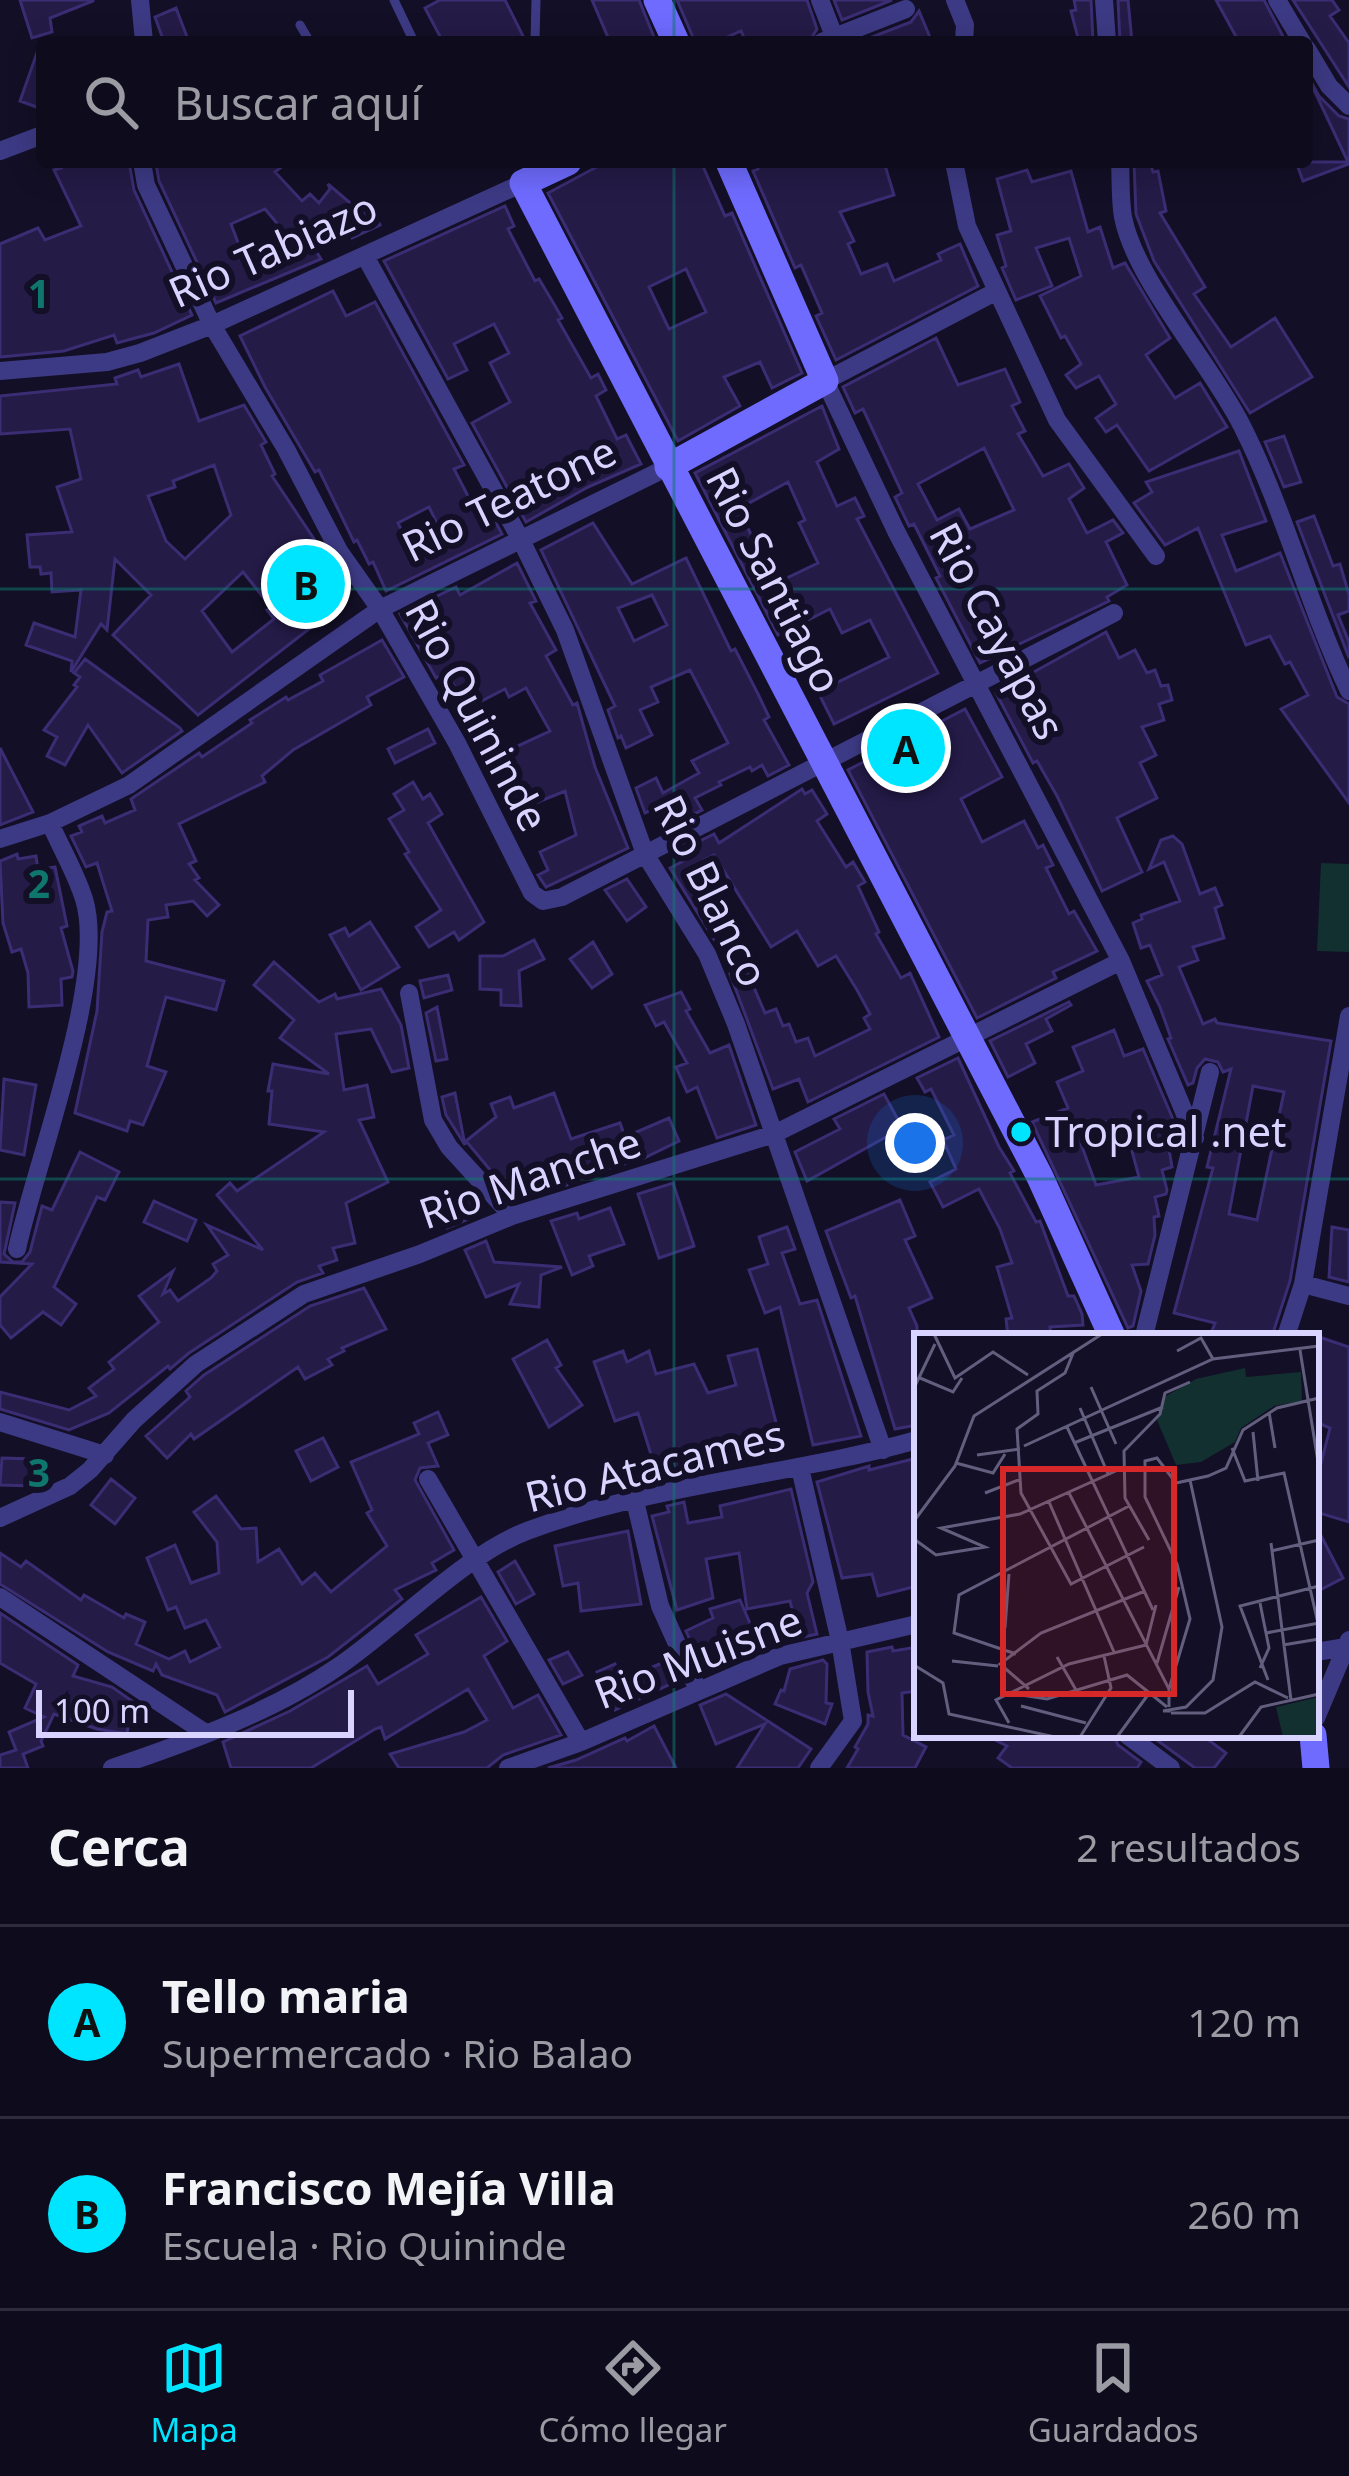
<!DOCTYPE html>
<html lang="es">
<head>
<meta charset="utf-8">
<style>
  :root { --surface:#0e0b1c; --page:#1c1929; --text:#f1f3f6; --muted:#9b9ba3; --line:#2e2b3b; --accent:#00e5ff }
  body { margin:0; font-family:"Noto Sans",sans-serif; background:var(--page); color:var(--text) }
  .scale { position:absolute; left:36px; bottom:30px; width:318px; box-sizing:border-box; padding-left:12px; border:6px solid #d9d4ff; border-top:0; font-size:33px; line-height:42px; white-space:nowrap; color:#d9d4ff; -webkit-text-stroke:9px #130f26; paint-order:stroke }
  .you { position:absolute; left:915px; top:1143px; width:42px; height:42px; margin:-30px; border:9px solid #fff; border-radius:50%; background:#1a73e8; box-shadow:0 0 0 18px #1a73e833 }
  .badge { display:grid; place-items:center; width:78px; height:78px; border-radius:50%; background:var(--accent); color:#111; font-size:39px; font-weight:700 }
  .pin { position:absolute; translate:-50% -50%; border:6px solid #fff; box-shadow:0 3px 12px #0006 }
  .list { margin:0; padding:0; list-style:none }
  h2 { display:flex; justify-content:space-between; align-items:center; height:156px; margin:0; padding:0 48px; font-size:51px }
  h2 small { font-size:39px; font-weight:400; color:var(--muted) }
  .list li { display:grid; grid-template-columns:78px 1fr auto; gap:36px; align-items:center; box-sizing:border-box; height:192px; padding:0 48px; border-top:3px solid var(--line) }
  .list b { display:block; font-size:45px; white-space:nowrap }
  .list p { margin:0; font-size:39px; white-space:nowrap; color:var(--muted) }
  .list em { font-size:39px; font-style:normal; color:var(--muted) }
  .icon { flex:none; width:66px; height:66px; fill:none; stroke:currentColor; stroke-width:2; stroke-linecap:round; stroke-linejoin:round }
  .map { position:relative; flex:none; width:1349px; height:1768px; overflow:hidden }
  .search { position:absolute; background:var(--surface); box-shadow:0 6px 30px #0003; left:36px; right:36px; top:36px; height:132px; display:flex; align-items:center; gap:30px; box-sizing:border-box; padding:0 42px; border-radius:12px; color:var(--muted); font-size:45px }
  .sheet { height:540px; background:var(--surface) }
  nav { display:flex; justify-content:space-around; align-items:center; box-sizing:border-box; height:168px; border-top:3px solid var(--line); background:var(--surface); font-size:33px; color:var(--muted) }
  nav a { display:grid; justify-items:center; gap:6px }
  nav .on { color:var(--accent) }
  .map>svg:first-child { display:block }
  .green { fill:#12302f }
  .building { fill:#241b47; stroke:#3b2d73; stroke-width:3; fill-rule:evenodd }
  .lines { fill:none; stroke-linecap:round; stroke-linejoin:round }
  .lane { stroke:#3d3a85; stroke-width:9 }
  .street { stroke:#3d3a85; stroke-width:18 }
  .secondary { stroke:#6f6bff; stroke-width:27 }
  .grid { fill:none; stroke:#0f766e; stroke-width:3; stroke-opacity:0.55 }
  .poi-dot { fill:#00e5ff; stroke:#130f26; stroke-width:4.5 }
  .labels { text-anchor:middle; stroke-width:12; stroke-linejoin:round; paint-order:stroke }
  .street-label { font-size:42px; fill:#d9d4ff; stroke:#130f26 }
  .poi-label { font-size:42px; fill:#d9d4ff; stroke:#130f26; text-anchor:start }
  .inset-road { fill:none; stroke:#625e7d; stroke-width:3 }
  .view { fill:#d62828; fill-opacity:0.15; stroke:#d62828; stroke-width:6 }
  .inset-edge { fill:none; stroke:#d9d4ff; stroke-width:6 }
  .grid-label { font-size:39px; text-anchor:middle; font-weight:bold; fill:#0f766e; stroke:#130f26; stroke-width:12; stroke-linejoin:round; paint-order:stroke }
</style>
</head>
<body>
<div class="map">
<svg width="1349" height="1768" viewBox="0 0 1349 1768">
  <rect width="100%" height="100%" fill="#130f26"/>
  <path class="green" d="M1321,863L1349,864V952L1317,951Z"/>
  <path class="building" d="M20,0H93V1L50,18L52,32L32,38Z
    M440,0H505L526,42H443L425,8Z
    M592,0H639L656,42H610Z
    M677,0H807L817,29L809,42H746L741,31L716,42H695Z
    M834,0H892L842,20Z
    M1074,0H1091L1093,42H1079L1071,11L1076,10Z
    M1118,0H1128L1132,42H1120Z
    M1216,0H1264L1286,42H1239Z
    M1293,0H1332L1339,10L1330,16L1349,43V87Z
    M176,8L189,42H164L155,17Z
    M919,11L932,42H859L911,22Z
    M39,47H42V109L20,101Z
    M1307,75L1319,96L1339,116L1349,119V164L1303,181L1296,162H1348Z
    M58,162H129L134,190L192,315L154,333L117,343L114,335L64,351L0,357V244L38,228L45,240L81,226L54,170L61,168Z
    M162,162H288L275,172L302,201L310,194L319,203L330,189L328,184L363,214L372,209L380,225L352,238L343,216L311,243L321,259L216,303L159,181L156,164ZM265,209L291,240L245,261L231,224Z
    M606,162H701L725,216L732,213L802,373L772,388L760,362L724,377L740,406L678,441L548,193ZM686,269L706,312L669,329L649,287Z
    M755,162H884L894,195L840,212L854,241L848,244L861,274L887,264L894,281L941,260L938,254L960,244L978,286L836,360L816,316L822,313L801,265L795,268L753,171L758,169Z
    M1134,162H1150L1153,172L1158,171L1166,211L1160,213L1205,287L1194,294L1231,347L1275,318L1312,377L1250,413L1154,261L1136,214Z
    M1027,170L1032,182L1071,171L1088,232L1100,227L1113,268L1125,263L1170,338L1146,355L1175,398L1200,383L1227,427L1149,471L1117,425L1106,432L1096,418L1116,404L1099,376L1076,388L1066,375L1081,364L1065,336L1061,338L1040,296L1081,276L1069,238L1036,248L1052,286L1016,300L1002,268L1006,266L997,235L1011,231L997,179Z
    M505,206L514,226L508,229L535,281L539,279L554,304L562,318L558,320L591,378L598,374L606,390L596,396L617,439L626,435L641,464L588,487L526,522L472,423L510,402L490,363L509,353L494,324L454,344L467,370L448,379L384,261Z
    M333,291L346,316L375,302L464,465L454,469L469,498L480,493L502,534L386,591L373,562L369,564L357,540L354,542L319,470L315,472L265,387L240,336ZM429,507L446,542L414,556L398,523Z
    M936,338L958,385L1005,369L1020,402L1012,406L1025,431L1018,434L1043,476L1069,464L1084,488L1069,499L1087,533L1113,520L1123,533L1106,542L1127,585L1107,597L1109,601L980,663L936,578L940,576L914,524L909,526L895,497L902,493L863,409L855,413L843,387ZM984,448L1014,510L970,529L959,509L937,520L918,484Z
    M179,364L199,421L244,405L266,442L261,445L275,474L272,476L322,551L284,581L318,622L198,715L113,635L151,595L115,559L107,630L101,624L71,672L72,661L26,645L34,623L75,637L81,590L52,592L51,573L41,574L40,567H30L27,535L72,532L57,487L81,479L70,429L0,434V396L117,384L115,378L138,370L141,377ZM214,465L231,515L185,559L166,541L148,496L175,487L173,481ZM243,572L271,607L267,610L274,619L232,652L202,611Z
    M822,406L839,449L817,462L837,506L855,498L864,516L857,519L938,673L834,724L818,692L889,657L870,620L842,633L830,609L778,635L695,473ZM788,482L805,520L799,523L818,563L776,583L738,509Z
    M1284,436L1301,482L1284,487L1265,442Z
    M1239,451L1266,521L1222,535L1236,571L1280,553L1337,697L1349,704V803L1281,709L1308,695L1290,662L1285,664L1270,636L1246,645L1198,528L1165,545L1134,503L1152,492L1146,482Z
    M1314,516L1333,566L1340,564L1349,595V611L1338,615L1349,642V658L1297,522Z
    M593,523L632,584L686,558L731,651L735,649L758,694L769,717L764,720L789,765L768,776L762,765L752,771L750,767L719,782L721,785L695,798L702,810L674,824L663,804L645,813L636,788L656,778L663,793L699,773L692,761L728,743L690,670L651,687L658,702L640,710L652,735L626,748L621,736L618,738L608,710L615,706L541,550ZM652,595L667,625L634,641L618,608Z
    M517,563L536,601L530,603L556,650L546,656L573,705L577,703L595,767L628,848L546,887L538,875L548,870L540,852L576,835L565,791L516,811L506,788L509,786L494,757L550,731L526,688L509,697L505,689L466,709L447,672L436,678L400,614L456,587L460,595Z
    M1106,632L1119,658L1135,650L1147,673L1155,670L1161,686L1168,685L1172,700L1159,704L1164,720L1142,727L1156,755L1140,763L1157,798L1117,818L1142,872L1102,891L1057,796L1037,761L1033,763L996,693Z
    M382,640L404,677L367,697L371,705L293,750L262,776L265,782L179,824L196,861L189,864L199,878L195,880L219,905L207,916L193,901L166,905L168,917L148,920L146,961L224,981L216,1010L166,997L147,1066L166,1072L143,1125L130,1121L127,1131L75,1113L97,1011L102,932L107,912L112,911L97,863L86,867L71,836L82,832L79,826L102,816L105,823L135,810L131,799L199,753L202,757L252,723L250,720L286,697L288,700L323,681L320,675Z
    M85,659L180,728L182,731L122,773L88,725L65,765L47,756L57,737L44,730L77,687L74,685L80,677L74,673Z
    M965,709L1002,777L961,799L982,842L1024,821L1038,848L1043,845L1053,865L1046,868L1069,914L1074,911L1097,951L1053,972L1056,978L977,1018L848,770Z
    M428,729L435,743L395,763L388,749Z
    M0,748L33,812L0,825Z
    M413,782L423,799L430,794L442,814L428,823L484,922L459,940L454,932L429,947L416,927L441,910L405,854L409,852L389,819L404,810L394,794Z
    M802,789L805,794L812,790L827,814L817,821L846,867L853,862L865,882L858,886L879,932L876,934L901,978L910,973L939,1037L808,1102L799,1079L773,1089L730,974L746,969L765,1013L776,1009L783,1026L789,1024L796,1042L808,1038L815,1056L870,1029L864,1018L870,1014L857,990L836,956L818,966L797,931L771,947L714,855L704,860L735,939L720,949L670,868L691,857L686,848L714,834L719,843Z
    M1173,836L1182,844L1200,894L1215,888L1222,905L1215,908L1224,938L1193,947L1198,960L1179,967L1203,1024L1215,1019L1217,1023L1331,1041L1290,1281L1272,1336H1210L1215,1323L1174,1313L1213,1168L1207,1167L1231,1069L1223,1072L1218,1062L1205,1059L1197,1068L1193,1083L1188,1085L1168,1039L1171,1038L1160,1007L1147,981L1162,975L1150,945L1141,948L1133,923L1142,919L1141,915L1180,901L1164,862L1149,869L1161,840ZM1253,1086L1284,1092L1257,1220L1229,1214Z
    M17,854L18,859L36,856L38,870L55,867L67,926L61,928L73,971L72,977L61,979L62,1005L29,1007L28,973L21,949L12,952L3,923L0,861Z
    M627,879L646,907L627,921L605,890Z
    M370,922L399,967L361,990L330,935L345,928L349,936Z
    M534,940L544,959L519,971L521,1006L501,1005V990L480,989V956H503Z
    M593,942L612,974L592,988L570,959Z
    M274,962L319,1002L335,994L337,999L381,989L401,1025L409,1068L392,1072L371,1029L336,1034L344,1090L367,1085L374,1117L359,1120L388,1182L346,1203L355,1243L333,1248L337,1260L319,1266L323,1273L297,1282L189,1353L170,1369L168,1366L109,1413L69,1430L0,1409V1392L69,1410L96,1396L89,1388L114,1369L109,1362L159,1322L139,1296L173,1271L163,1294L170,1290L178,1301L211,1278L217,1271L213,1264L228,1255L207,1225L263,1250L217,1195L230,1183L237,1191L324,1132L269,1124L272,1091H268L273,1064L329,1074L280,1038L294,1020L254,985Z
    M448,975L452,990L424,998L420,981Z
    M681,992L690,1009L686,1011L710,1053L729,1045L756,1125L717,1138L697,1087L687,1092L676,1067L687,1063L664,1022L656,1026L645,1005Z
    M1069,1002L1071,1005L1046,1019L1052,1031L1026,1044L1035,1063L1008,1077L990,1041Z
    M437,1007L447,1059L436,1061L426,1013Z
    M1114,1030L1124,1056L1143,1049L1175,1124L1177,1147L1169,1149L1172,1167L1162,1170L1167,1190L1166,1194L1155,1197L1159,1216L1154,1217L1155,1235L1148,1264L1132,1265L1141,1291L1133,1326L1128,1328L1032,1122L1068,1108L1057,1082L1083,1071L1073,1047ZM1114,1119L1122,1142L1129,1140L1139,1177L1096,1185L1077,1133Z
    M958,1058L999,1147L1014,1171L1010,1173L1036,1222L1040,1221L1068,1296H1074L1082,1314L1083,1325L1050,1327L1051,1336H1008L1006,1319L1012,1318L997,1267L1012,1263L1000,1229L979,1189L943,1207L930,1182L956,1169L943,1140L954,1135L931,1089L925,1092L917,1078Z
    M4,1079L36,1085L24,1155L0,1150Z
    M455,1093L465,1145L446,1115L442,1097Z
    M554,1093L571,1139L620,1123L625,1137L669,1118L679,1141L644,1158L566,1181L567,1185L524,1198L523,1195L516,1201L466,1141L496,1117L491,1104L510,1097L514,1108Z
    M884,1094L909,1140L893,1149L886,1137L807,1181L795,1152L840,1129L834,1119Z
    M80,1152L119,1172L105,1200L97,1197L54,1287L76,1304L61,1325L43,1312L11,1338L0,1325V1297L32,1264L0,1262V1202L15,1203L4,1254L13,1262H22L30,1252L42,1206L52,1210Z
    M673,1183L694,1246L659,1258L638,1194Z
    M468,1192L478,1215L447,1228L436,1206Z
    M900,1200L915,1236L905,1240L932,1298L909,1308L917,1326V1425L895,1429L855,1296L851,1298L826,1231Z
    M154,1201L196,1220L187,1241L144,1222Z
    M610,1208L624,1244L589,1256L593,1266L572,1275L551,1221L577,1213L579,1219Z
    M787,1227L795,1249L782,1253L800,1304L817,1300L861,1436L813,1445L780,1307L765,1313L749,1270L768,1264L759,1237Z
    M1332,1227L1349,1230V1282L1329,1277Z
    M486,1241L494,1262L562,1267L541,1275L539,1307L510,1304L519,1284L486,1297L465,1250Z
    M364,1288L386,1329L342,1348L344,1351L328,1359L332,1365L305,1379L298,1367L194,1439L191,1434L167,1458L146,1436L190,1397L186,1391L204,1375L310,1306Z
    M1316,1336L1349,1347V1522L1316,1512V1465L1320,1467L1330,1428L1316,1422Z
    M547,1340L561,1365L556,1368L582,1405L549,1427L513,1359Z
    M757,1349L778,1430L745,1439L750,1453L699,1469L700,1472L659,1480L638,1413L615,1421L594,1362L623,1351L627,1362L649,1351L656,1374L694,1364L708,1393L736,1385L728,1356Z
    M438,1412L448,1435L428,1443L438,1466L420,1468L415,1480L454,1550L432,1563L436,1570L395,1590L402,1599L328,1657L225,1712L217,1695L162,1675L156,1664L153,1671L108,1652L0,1584V1553L21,1567L26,1561L81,1600L84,1595L124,1618L126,1614L145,1622L136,1644L169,1659L185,1651L190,1662L220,1647L206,1620L185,1628L176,1607L168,1610L147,1558L175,1545L191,1583L219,1573L217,1542L194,1512L216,1496L241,1529L256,1528L258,1562L279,1549L302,1584L315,1573L331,1592L387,1546L367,1513L372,1510L351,1462L419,1434L414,1423Z
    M323,1438L338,1467L311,1481L296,1451Z
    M2,1458L33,1459L32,1486L0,1485Z
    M917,1458V1586L878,1596L872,1574L842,1578L817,1482L869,1466V1470Z
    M111,1479L135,1498L115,1524L91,1505Z
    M791,1489L813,1582L807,1593L817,1634L799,1638L790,1601L747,1609L739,1553L706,1559L713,1598L677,1610L652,1516L669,1512L667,1506L684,1502L688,1523L722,1517L720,1506Z
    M1316,1526L1343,1578L1316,1592Z
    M628,1531L641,1604L581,1611L578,1583L563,1586L555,1546Z
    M515,1561L534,1594L516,1604L498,1572Z
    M481,1597L507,1641L484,1656L513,1708L538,1695L561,1735L503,1755L487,1768H399L390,1754L464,1732L487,1720L468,1689L385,1739L381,1727L375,1729L311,1768H231L223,1742L290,1711L367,1666L378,1684L428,1654L416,1635Z
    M740,1600L761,1649L733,1662L730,1656L703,1669L686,1631L713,1618L710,1609Z
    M0,1613L78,1665L73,1676L112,1687L132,1701L127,1734L97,1729L54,1714L41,1741L43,1746L23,1754L28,1768H0V1755L16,1750L9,1732L44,1717L25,1708L36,1684L0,1663Z
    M892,1647L893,1651L917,1647V1691L902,1693L903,1735L926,1747L915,1768H847L858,1749L855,1747L868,1724V1715L873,1716L868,1692L867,1652Z
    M568,1652L582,1675L563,1684L549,1660Z
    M670,1660L679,1680L615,1710L597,1672L615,1664L622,1679Z
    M823,1660L827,1664L826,1703L832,1704L825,1724L775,1704L781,1690L784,1691L790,1669Z
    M726,1694L811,1749L798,1768H737L765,1724L716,1744L700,1705Z
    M654,1726L676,1768H548L576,1760L625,1738L627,1741Z
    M985,1735H1114L1118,1745L1141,1762L1137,1768H1012L998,1758L1007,1746Z
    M1150,1735H1202L1226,1753L1214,1768H1195Z"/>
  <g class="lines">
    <path class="lane" d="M394,0L414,42
      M300,25L310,42
      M535,42L536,0"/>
    <path class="street" d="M140,0L144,42
      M820,0L834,36
      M955,0L965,25L964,42
      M1104,0L1107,42
      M1277,0L1302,42
      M822,42L906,9
      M1307,49L1329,86L1349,106
      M0,151L42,135
      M142,162L146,185L212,325L286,449L339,551L380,609L457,743L532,893L543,901L562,897L1114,613
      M954,162L967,226L1057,420L1156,556
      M1120,162C1121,180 1120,200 1123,217C1135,280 1212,365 1242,426C1285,511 1308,605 1349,691
      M365,256L521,540L565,630L645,854L707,954L736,1024L883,1450
      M997,291L825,381L896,531L1121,961L1195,1138
      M0,371L107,362L140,353L212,325L523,183
      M0,839L50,823L129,785L380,609L668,467
      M409,993L433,1120L449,1147L512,1216
      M17,1249C35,1165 108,976 84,899C76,873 61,848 50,823
      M1303,1284L1349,1296
      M1144,1336L1210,1072
      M1286,1336L1303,1284L1349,1016
      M0,1422L105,1455
      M800,1468L840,1641L853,1721L819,1768
      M428,1479L581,1742
      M635,1501L660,1606L697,1688
      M0,1518L70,1486L90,1470L134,1420L196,1364L304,1294L420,1254L512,1216L774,1134L1121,961
      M0,1597L204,1732
      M1316,1652L1346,1647
      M1316,1718L1349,1640
      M1127,1735L1171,1768
      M112,1768C186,1743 272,1712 336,1668C393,1630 465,1554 527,1531C652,1484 789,1476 917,1440
      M508,1768L581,1742L780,1656L917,1624"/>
    <path class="secondary" d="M657,0L676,42
      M568,162L523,183L1040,1177L1112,1336
      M668,467L825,381L729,162
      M1313,1735L1316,1768"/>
  </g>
  <path class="grid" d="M674,0V42M674,162V1768M0,589H1349M0,1179H1349"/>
  <circle class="poi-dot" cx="1021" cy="1132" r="12"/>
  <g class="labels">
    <g class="street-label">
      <text transform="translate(273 250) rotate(-24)" y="15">Rio Tabiazo</text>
      <text transform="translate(509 499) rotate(-26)" y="15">Rio Teatone</text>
      <text transform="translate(774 580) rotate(63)" y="15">Rio Santiago</text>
      <text transform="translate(997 631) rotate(62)" y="15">Rio Cayapas</text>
      <text transform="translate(477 715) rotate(62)" y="15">Rio Quininde</text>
      <text transform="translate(711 891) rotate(64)" y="15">Rio Blanco</text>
      <text transform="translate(530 1178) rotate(-19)" y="15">Rio Manche</text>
      <text transform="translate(655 1466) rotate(-14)" y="15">Rio Atacames</text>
      <text transform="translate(698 1657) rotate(-21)" y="15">Rio Muisne</text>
    </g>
    <g class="poi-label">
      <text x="1045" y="1147">Tropical .net</text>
    </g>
  </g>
  <g transform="translate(914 1333)">
    <rect width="405" height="405" fill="#130f26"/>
    <path d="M331,35L332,44L387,39L388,68L360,73L327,95L321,109L287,129L262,132L243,87L252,63L282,46ZM405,364V404H369L362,374Z" fill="#12302f"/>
    <path class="inset-road" d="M20,1L41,45L79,19L114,42M386,17L405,135M160,18L151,40L123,58L124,81L103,96L107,160L157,251L230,214M263,18L287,5L299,26M6,45L39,59L48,45M177,54L202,111M0,55L21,11M166,75L194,141M355,79L361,115M153,94L239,277M339,99L344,148M160,110L249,74M110,113L299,26L405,13M318,115L331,148L370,140L405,295M63,122L106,116M42,130L79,140L91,121M71,160L107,146M155,160L255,356V374M135,169L200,319M0,188L41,133L60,83L188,1M0,206L22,222L71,214L27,195L106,181L204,137M235,207L211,165L210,118L246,81L251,60L276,49M357,210L377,367M357,218L405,207M91,295L95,241M352,300L405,290M369,312L405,306M102,321L40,300L45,262L215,173M143,324L162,357M38,328L84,333M243,330L265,254M0,332L29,350L35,381L141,404M346,335L355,315L346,270M354,347L326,273L405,253M115,356L86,331L127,300L231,258M255,356L276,286L263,231L231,164V128L243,125L262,150L294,143L312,135L329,97L363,75L405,65M101,361L133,366L213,342L253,374M107,373L172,390M257,378H249L272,374L299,347L308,294L276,147M257,380H291L341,349L374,365M95,390L82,367L155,331L232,312L242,272M166,404L197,355L190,323M203,404L236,359M325,404L347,374L405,361"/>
    <path class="view" d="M89,136H260V361H89Z"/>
    <rect width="405" height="405" class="inset-edge"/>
  </g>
  <g class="grid-label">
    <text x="39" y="308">1</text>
    <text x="39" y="898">2</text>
    <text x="39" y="1487">3</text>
  </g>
</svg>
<div class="scale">100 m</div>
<div class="you"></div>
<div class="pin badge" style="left:906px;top:748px">A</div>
<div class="pin badge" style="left:306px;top:584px">B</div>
<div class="search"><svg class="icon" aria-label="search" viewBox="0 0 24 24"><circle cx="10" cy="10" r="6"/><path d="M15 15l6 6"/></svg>Buscar aquí</div>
</div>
<section class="sheet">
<h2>Cerca<small>2 resultados</small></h2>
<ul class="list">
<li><span class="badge">A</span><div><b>Tello maria</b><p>Supermercado · Rio Balao</p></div><em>120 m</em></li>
<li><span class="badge">B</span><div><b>Francisco Mejía Villa</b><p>Escuela · Rio Quininde</p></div><em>260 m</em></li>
</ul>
</section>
<nav>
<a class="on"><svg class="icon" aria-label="map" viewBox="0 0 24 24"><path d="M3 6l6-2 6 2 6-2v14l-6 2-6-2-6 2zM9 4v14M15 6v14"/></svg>Mapa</a>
<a><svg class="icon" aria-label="directions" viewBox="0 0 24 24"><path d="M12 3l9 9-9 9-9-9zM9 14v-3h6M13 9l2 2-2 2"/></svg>Cómo llegar</a>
<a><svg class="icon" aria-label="saved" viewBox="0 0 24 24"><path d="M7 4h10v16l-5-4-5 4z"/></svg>Guardados</a>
</nav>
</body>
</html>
